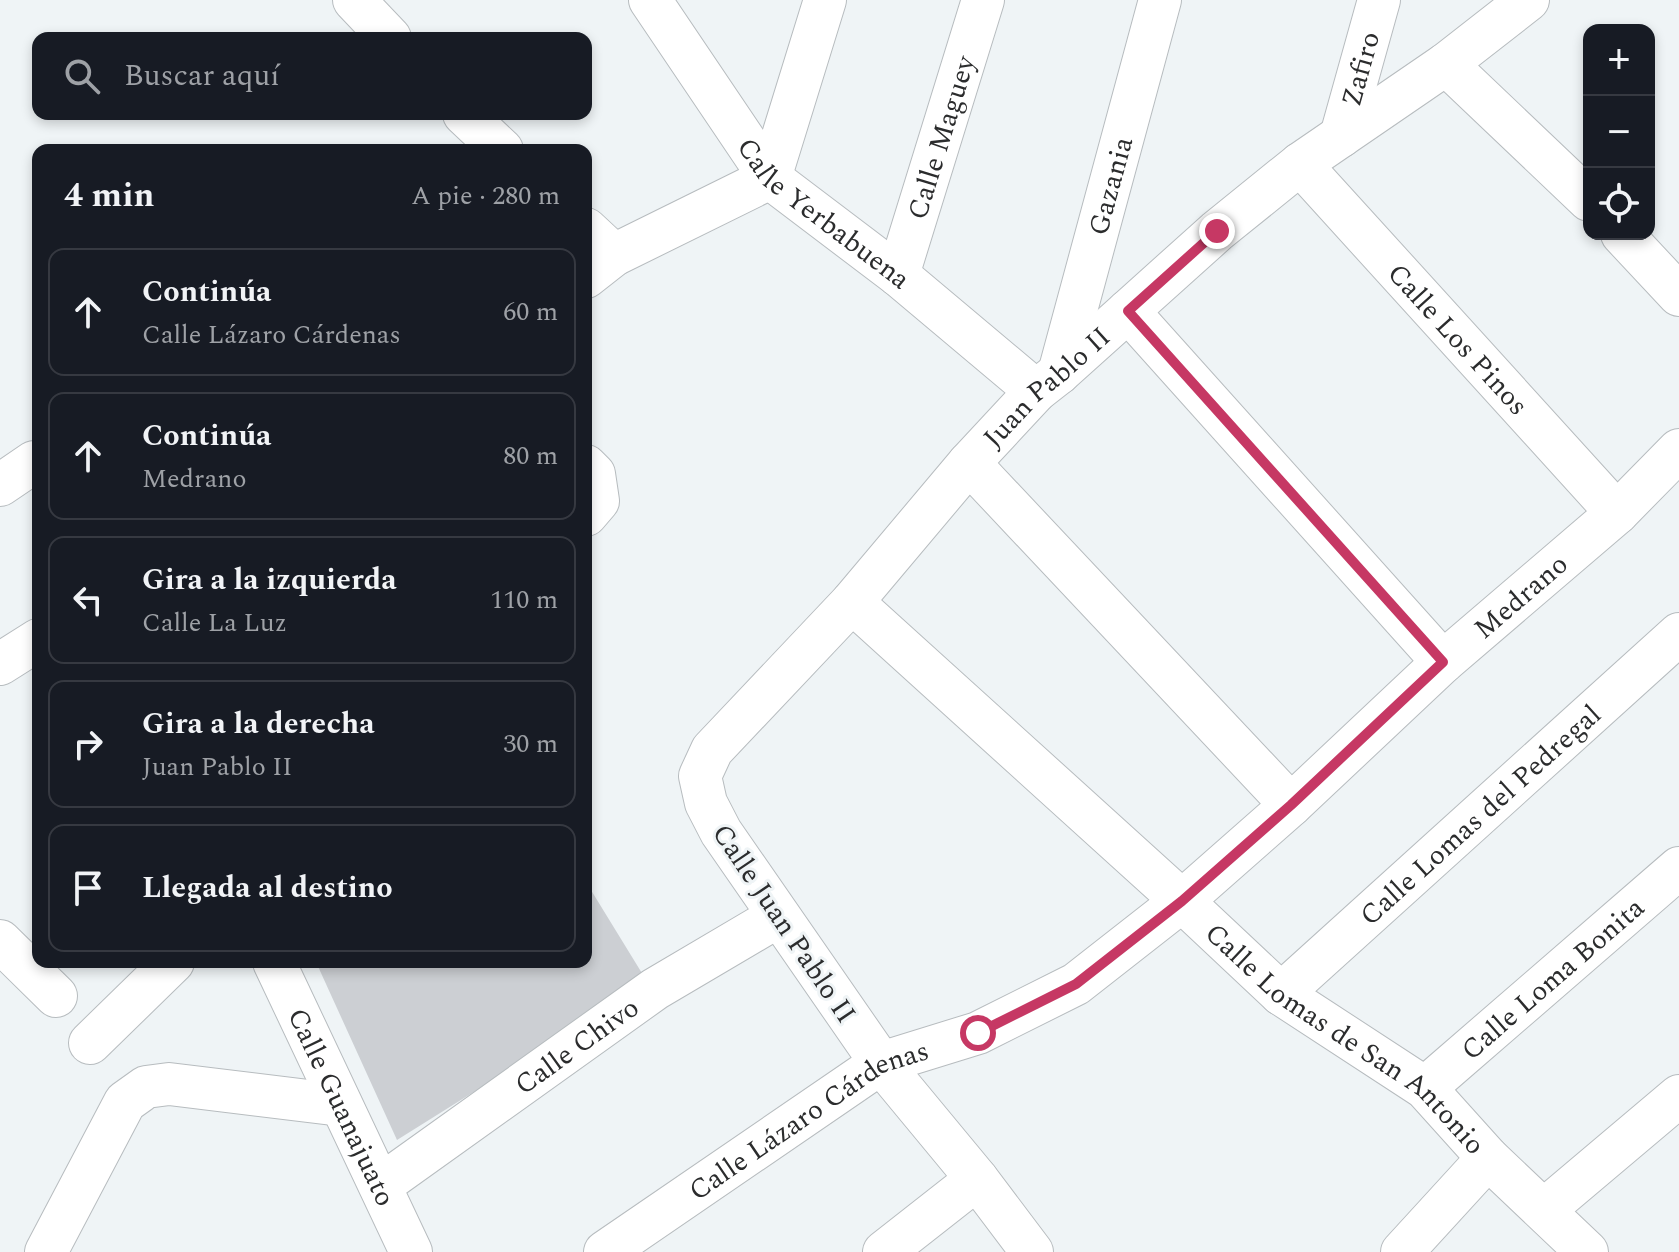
<!DOCTYPE html>
<html lang="es">
<head>
<meta charset="utf-8">
<style>
  :root { --surface:#171b24; --page:#242831; --text:#f1f3f6; --muted:#9ea1a6; --line:#363941 }
  body { margin:0; font-family:Spectral,serif; background:var(--page); color:var(--text) }
  .controls { position:absolute; right:24px; top:24px; display:grid; overflow:hidden; border-radius:16px; box-shadow:0 4px 12px #0003 }
  .controls button { width:72px; height:72px; display:grid; place-items:center; padding:0; border:0; border-bottom:2px solid var(--line); background:var(--surface); color:var(--text); font:40px sans-serif }
  .stop { position:absolute; width:24px; height:24px; margin:-18px; border:6px solid #c63864; border-radius:50%; background:#fff }
  .stop.end { background:#c63864; border-color:#fff; box-shadow:0 2px 8px #0008 }
  .list { margin:0; padding:0; list-style:none }
  h2 { display:flex; justify-content:space-between; align-items:center; height:104px; margin:0; padding:0 32px; font-size:34px }
  h2 small { font-size:26px; font-weight:400; color:var(--muted) }
  .list li { display:grid; grid-template-columns:52px 1fr auto; gap:24px; align-items:center; box-sizing:border-box; height:128px; margin:0 16px 16px; padding:0 16px; border:2px solid var(--line); border-radius:16px }
  .list b { display:block; font-size:30px; white-space:nowrap }
  .list p { margin:0; font-size:26px; white-space:nowrap; color:var(--muted) }
  .list em { font-size:26px; font-style:normal; color:var(--muted) }
  .icon { flex:none; width:44px; height:44px; fill:none; stroke:currentColor; stroke-width:2; stroke-linecap:round; stroke-linejoin:round }
  .map { position:relative; flex:none; width:1679px; height:1252px; overflow:hidden }
  .search { position:absolute; background:var(--surface); box-shadow:0 4px 12px #0003; left:32px; top:32px; width:560px; height:88px; display:flex; align-items:center; gap:20px; box-sizing:border-box; padding:0 28px; border-radius:16px; color:var(--muted); font-size:30px }
  .panel { position:absolute; background:var(--surface); box-shadow:0 4px 12px #0003; left:32px; top:144px; width:560px; height:824px; border-radius:16px }
  .map>svg:first-child { display:block }
  .building { fill:#cccfd3 }
  .lines { fill:none; stroke-linecap:round; stroke-linejoin:round }
  .minor-casing { stroke:#b7bcbf; stroke-width:44 }
  .minor { stroke:#fff; stroke-width:42 }
  .route { stroke:#c63864; stroke-width:10 }
  .labels { text-anchor:middle; stroke-width:6; stroke-linejoin:round; paint-order:stroke }
  .street-label { font-size:28px; fill:#2b2c2d; stroke:#eff4f6 }
</style>
</head>
<body>
<div class="map">
<svg width="1679" height="1252" viewBox="0 0 1679 1252">
  <rect width="100%" height="100%" fill="#eff4f6"/>
  <path class="building" d="M586,882L648,983L397,1140L316,962H586Z"/>
  <g class="lines">
    <g class="minor-casing">
      <g id="minor">
        <path d="M354,0L390,38"/>
        <path id="s1" d="M650,0L770,178L898,275L1036,391"/>
        <path d="M1446,64L1589,200"/>
        <path d="M464,114L502,150"/>
        <path id="s2" d="M1341,136L1379,0"/>
        <path id="s3" d="M1300,164L1617,513"/>
        <path d="M586,229L614,255"/>
        <path d="M1622,234L1679,295"/>
        <path id="s4" d="M898,275L983,0"/>
        <path d="M586,277L614,255L770,178L825,0"/>
        <path d="M1128,311L1443,662"/>
        <path id="s5" d="M1059,373L1160,0"/>
        <path d="M969,463L1291,805"/>
        <path d="M586,466L594,474L598,501L586,515"/>
        <path d="M0,485L34,462"/>
        <path id="s6" d="M852,602L1182,901L1281,994L1425,1088L1488,1158L1587,1252"/>
        <path d="M0,664L38,640"/>
        <path d="M0,941L56,996"/>
        <path id="s7" d="M274,962L411,1252"/>
        <path id="s8" d="M1281,994L1679,634"/>
        <path d="M90,1043L173,962"/>
        <path id="s9" d="M1425,1088L1679,868"/>
        <path id="s10" d="M381,1185L655,989L777,917"/>
        <path d="M1544,1210L1679,1096"/>
        <path d="M46,1252L125,1102L146,1087L169,1084L341,1105"/>
        <path id="s11" d="M605,1252L881,1063L978,1033L1076,984L1182,901L1291,805L1443,662L1617,513L1679,450"/>
        <path d="M884,1252L977,1179"/>
        <path id="s12" d="M1032,1252L977,1179L881,1063L721,832L706,803L700,776L712,750L852,602L969,463L1036,391L1059,373L1217,231L1300,164L1446,64L1528,0"/>
        <path d="M1402,1252L1488,1158"/>
      </g>
    </g>
    <use href="#minor" class="minor"/>
  </g>
  <g class="lines">
    <path class="route" d="M978,1033L1076,984L1182,901L1291,805L1443,662L1128,311L1217,231"/>
  </g>
  <g class="labels">
    <g class="street-label">
      <text dy="10" stroke="none"><textPath href="#s2" startOffset="70">Zafiro</textPath></text>
      <text dy="10" stroke="none"><textPath href="#s4" startOffset="144">Calle Maguey</textPath></text>
      <text dy="10" stroke="none"><textPath href="#s5" startOffset="194">Gazania</textPath></text>
      <text dy="10" stroke="none"><textPath href="#s1" startOffset="278">Calle Yerbabuena</textPath></text>
      <text dy="10" stroke="none"><textPath href="#s3" startOffset="236">Calle Los Pinos</textPath></text>
      <text dy="10" stroke="none"><textPath href="#s12" startOffset="1106">Juan Pablo II</textPath></text>
      <text dy="10" stroke="none"><textPath href="#s11" startOffset="1136">Medrano</textPath></text>
      <text dy="10" stroke="none"><textPath href="#s8" startOffset="268">Calle Lomas del Pedregal</textPath></text>
      <text transform="translate(785 923) rotate(56)" y="10">Calle Juan Pablo II</text>
      <text dy="10" stroke="none"><textPath href="#s9" startOffset="168">Calle Loma Bonita</textPath></text>
      <text dy="10" stroke="none"><textPath href="#s6" startOffset="660">Calle Lomas de San Antonio</textPath></text>
      <text dy="10" stroke="none"><textPath href="#s10" startOffset="240">Calle Chivo</textPath></text>
      <text dy="10" stroke="none"><textPath href="#s7" startOffset="160">Calle Guanajuato</textPath></text>
      <text dy="10" stroke="none"><textPath href="#s11" startOffset="244">Calle Lázaro Cárdenas</textPath></text>
    </g>
  </g>
</svg>
<div class="controls">
<button>+</button>
<button>−</button>
<button><svg class="icon" aria-label="locate" viewBox="0 0 24 24"><circle cx="12" cy="12" r="6"/><path d="M12 2v4M12 18v4M2 12h4M18 12h4"/></svg></button>
</div>
<div class="stop" style="left:978px;top:1033px"></div>
<div class="stop end" style="left:1217px;top:231px"></div>
<div class="search"><svg class="icon" aria-label="search" viewBox="0 0 24 24"><circle cx="10" cy="10" r="6"/><path d="M15 15l6 6"/></svg>Buscar aquí</div>
<section class="panel">
<h2>4 min<small>A pie · 280 m</small></h2>
<ul class="list">
<li><svg class="icon" aria-label="ahead" viewBox="0 0 24 24"><path d="M12 20V5M6 11l6-6 6 6"/></svg><div><b>Continúa</b><p>Calle Lázaro Cárdenas</p></div><em>60 m</em></li>
<li><svg class="icon" aria-label="ahead" viewBox="0 0 24 24"><path d="M12 20V5M6 11l6-6 6 6"/></svg><div><b>Continúa</b><p>Medrano</p></div><em>80 m</em></li>
<li><svg class="icon" aria-label="left" viewBox="0 0 24 24"><path d="M17 20v-9H6M10 6l-5 5 5 5"/></svg><div><b>Gira a la izquierda</b><p>Calle La Luz</p></div><em>110 m</em></li>
<li><svg class="icon" aria-label="right" viewBox="0 0 24 24"><path d="M7 20v-9h11M14 6l5 5-5 5"/></svg><div><b>Gira a la derecha</b><p>Juan Pablo II</p></div><em>30 m</em></li>
<li><svg class="icon" aria-label="arrive" viewBox="0 0 24 24"><path d="M6 21V4h12l-3 4 3 4H6"/></svg><div><b>Llegada al destino</b></div></li>
</ul>
</section>
</div>
</body>
</html>
